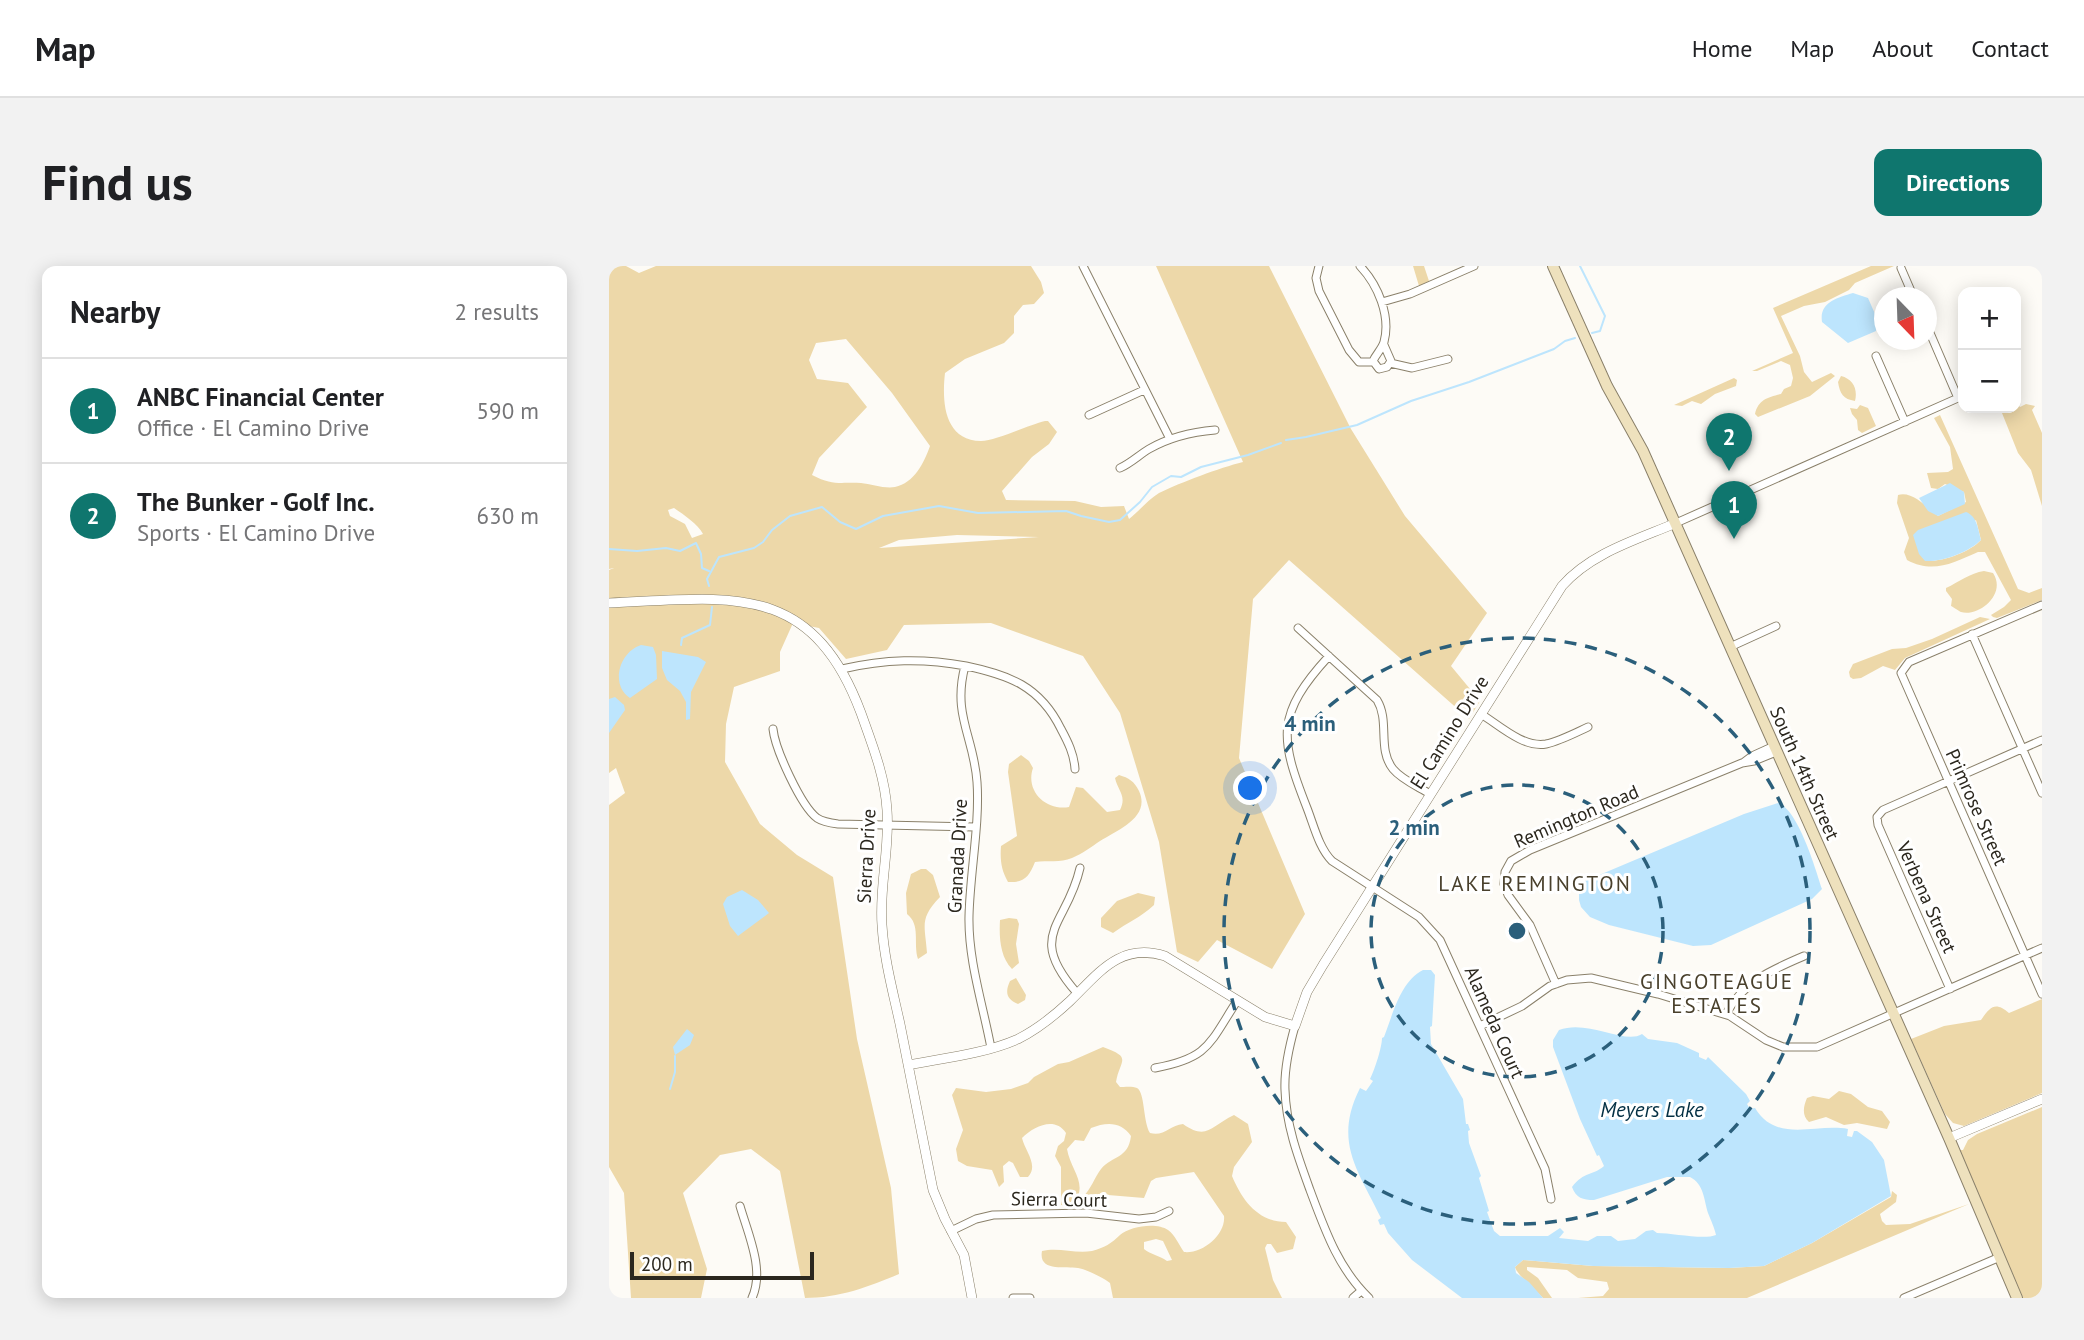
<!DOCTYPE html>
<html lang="en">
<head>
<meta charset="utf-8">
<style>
  :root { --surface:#fff; --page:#f2f2f2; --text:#202124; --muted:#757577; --line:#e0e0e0; --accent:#0f766e }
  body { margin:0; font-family:"PT Sans",sans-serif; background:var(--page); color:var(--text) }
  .controls { position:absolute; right:21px; top:21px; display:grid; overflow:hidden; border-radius:14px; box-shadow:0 4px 18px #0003 }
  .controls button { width:63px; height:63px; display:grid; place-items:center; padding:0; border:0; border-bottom:2px solid var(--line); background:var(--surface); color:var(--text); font:35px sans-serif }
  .compass { position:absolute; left:1265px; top:21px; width:63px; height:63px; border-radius:50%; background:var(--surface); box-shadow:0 4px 18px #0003; rotate:157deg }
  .scale { position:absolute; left:21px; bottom:18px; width:184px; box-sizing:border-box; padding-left:7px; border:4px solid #2b271e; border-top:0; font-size:19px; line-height:24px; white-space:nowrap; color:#2b271e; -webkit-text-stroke:5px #fff; paint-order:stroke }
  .you { position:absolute; left:642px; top:523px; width:24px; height:24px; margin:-18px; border:5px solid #fff; border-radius:50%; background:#1a73e8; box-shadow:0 0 0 10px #1a73e833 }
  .badge { display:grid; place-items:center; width:46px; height:46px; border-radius:50%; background:var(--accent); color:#fff; font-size:23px; font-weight:700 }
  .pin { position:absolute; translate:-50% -58px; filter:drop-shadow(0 2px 4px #0008) }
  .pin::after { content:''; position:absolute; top:37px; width:24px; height:21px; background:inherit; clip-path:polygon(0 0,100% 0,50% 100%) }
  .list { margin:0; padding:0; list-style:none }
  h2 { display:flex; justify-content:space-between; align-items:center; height:91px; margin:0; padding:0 28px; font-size:30px }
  h2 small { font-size:23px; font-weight:400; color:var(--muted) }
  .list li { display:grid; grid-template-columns:46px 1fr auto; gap:21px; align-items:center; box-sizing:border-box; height:105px; padding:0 28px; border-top:2px solid var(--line) }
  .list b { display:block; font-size:26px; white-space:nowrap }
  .list p { margin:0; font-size:23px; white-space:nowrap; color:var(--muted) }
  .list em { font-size:23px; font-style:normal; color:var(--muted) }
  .map { position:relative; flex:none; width:1433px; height:1032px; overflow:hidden; border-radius:14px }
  header { display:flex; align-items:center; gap:42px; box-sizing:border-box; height:98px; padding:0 35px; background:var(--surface); border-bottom:2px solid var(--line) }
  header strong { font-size:33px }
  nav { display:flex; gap:38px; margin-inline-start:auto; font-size:24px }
  .intro { display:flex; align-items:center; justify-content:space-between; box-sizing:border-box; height:168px; padding:0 42px }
  h1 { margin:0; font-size:49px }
  .button { padding:18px 32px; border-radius:14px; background:var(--accent); color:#fff; font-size:24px; font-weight:700 }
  main { display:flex; gap:42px; padding:0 42px }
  aside { flex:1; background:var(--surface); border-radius:14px; box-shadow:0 4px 18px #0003 }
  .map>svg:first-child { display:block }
  .green { fill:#edd8a9; fill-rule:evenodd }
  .water { fill:#bde5fd }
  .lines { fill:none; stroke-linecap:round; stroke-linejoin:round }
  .stream { stroke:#bde5fd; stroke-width:2 }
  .minor-casing { stroke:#8a806a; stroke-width:9 }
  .tertiary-casing { stroke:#8a806a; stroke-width:10 }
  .secondary-casing { stroke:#8a806a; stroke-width:12 }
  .minor { stroke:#fff; stroke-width:7 }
  .tertiary { stroke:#fff; stroke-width:9 }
  .secondary { stroke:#eee1bd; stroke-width:10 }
  .ring { fill:none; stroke:#2b5f7b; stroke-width:3.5; stroke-dasharray:12 9 }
  .labels { text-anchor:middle; stroke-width:6; stroke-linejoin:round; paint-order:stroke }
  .street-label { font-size:19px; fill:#2b271e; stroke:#fff }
  .neighbourhood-label { font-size:21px; letter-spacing:2px; fill:#49402c; stroke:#fff }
  .water-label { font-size:21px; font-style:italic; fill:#032f43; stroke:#fff }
  .centre { fill:#2b5f7b; stroke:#fff; stroke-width:3.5 }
  .ring-label { font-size:21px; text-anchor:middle; font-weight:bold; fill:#2b5f7b; stroke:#fff; stroke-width:6; stroke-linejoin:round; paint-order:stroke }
</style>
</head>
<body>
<header>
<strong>Map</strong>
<nav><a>Home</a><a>Map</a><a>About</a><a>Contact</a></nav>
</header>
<div class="intro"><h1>Find us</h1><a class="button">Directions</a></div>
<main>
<aside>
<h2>Nearby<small>2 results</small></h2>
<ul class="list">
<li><span class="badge">1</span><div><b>ANBC Financial Center</b><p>Office · El Camino Drive</p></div><em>590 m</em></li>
<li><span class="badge">2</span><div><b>The Bunker - Golf Inc.</b><p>Sports · El Camino Drive</p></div><em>630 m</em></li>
</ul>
</aside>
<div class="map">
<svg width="1433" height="1032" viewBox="0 0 1433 1032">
  <rect width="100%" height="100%" fill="#fdfbf6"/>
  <path class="green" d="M0,0H17L30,7L47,0H422L432,16L435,27L425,38L414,39L405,50V67L395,77L356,93L336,107C333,134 334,174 372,175C387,175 419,159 436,155H439L448,166L440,178L423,191L393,225L397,234L466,235L492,241L515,240L520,253C530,245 540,233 550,227C573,216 610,202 634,196L547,0H660L742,163L796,250L878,347L842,400L871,435L860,453L680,294L644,333L630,492L696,648L663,703L608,674L589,696L568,686L550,576L511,447L474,390L382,357L295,359L278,384L237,393L210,362L184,357L171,386V405L125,421L117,458L116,496L151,558L188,589L224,611L248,773L282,922L290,1008C259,1021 230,1032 196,1032L171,905L142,883L111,889L74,927L98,1003L92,1032H22L15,927L0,901V539L16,527L7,502L0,507V304L5,302L0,303ZM237,73L283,127L321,180C315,197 305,217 286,221C276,223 262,218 252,217C230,216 224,220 203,209L210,192L258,141L239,117L208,113L200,94L207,77ZM65,242C75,249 89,258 94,268L83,272L76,258L61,250L59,244ZM348,269L430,271L270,282L290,274Z
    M804,0H815L820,15L810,20Z
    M1262,0H1285L1246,17L1240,24L1216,36L1195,40L1172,50L1191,90L1195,106L1203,116L1222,107L1226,110L1201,130L1149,151L1146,148C1149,134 1159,131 1172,128L1175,123L1182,120L1184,112L1181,99L1172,95L1148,105H1143L1184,87L1164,42Z
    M1232,110C1244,113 1249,123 1246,135C1234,133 1231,128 1229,116Z
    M1125,112L1128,114L1127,120L1106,128L1092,138L1083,135L1073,140L1065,139Z
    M1407,137L1411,141L1417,138L1426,140L1423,144L1433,167V240L1422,204L1409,187L1391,142H1407Z
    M1251,139L1259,142L1267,160L1253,167L1249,164L1248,154L1243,148L1241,142L1248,143Z
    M1331,149L1409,323L1420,327L1433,322V334L1388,352L1384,351L1382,349L1395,341L1402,334L1376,286H1369C1344,297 1324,308 1298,294L1295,286L1300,272L1288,237L1289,229C1304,225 1317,241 1329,250L1357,236L1355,226L1336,218L1329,223L1322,222L1318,207L1339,206L1344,203L1341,181L1325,152ZM1367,254L1372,274C1361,286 1334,296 1316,295Z
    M1375,305L1384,307C1398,328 1370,351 1352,346C1351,346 1343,340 1342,340L1343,333L1337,325V322C1350,316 1361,307 1375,305Z
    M1371,351L1381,353L1296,392L1286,404L1274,400L1252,412L1244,413L1241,411L1240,406L1244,398L1283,383L1297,382L1323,373Z
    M412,489L420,495L424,502C416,525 437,545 460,541L467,521L474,522L498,546L511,544C518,530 509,525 506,512L510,509C520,512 525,515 530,525C542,551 509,564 491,575C482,581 473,588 463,592C451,597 439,594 426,596C420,611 415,617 399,616C392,604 391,593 392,580L408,570L399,506L400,498Z
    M312,603H317L324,609L331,631C310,653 316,659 318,687L309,693C304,677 312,659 298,648L297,627L302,608Z
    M529,627L546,631L545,639C531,652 519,656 504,667L492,661V652L508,635Z
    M400,652L408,653L410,658L407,678L410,697L403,703C391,691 390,671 391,654Z
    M407,712L417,729L416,734L409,738C397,733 396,726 401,715Z
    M1433,733V827L1355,860L1344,857L1336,848L1302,773L1335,760L1372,754C1381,741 1386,735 1400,747Z
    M494,781C524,792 511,793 507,816L511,821C515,821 524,820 528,822C536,826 534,856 541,867C555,871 561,859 574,858C598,875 602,860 625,849L639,858L643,876L625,901L623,910C633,934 649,956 677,956L687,971L684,983L668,987L662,978H658L656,982L664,1014L673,1032H504L501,1017C495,1012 476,1003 469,1002C456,1000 429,1006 433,985C450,981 466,988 483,985C495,982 503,977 511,969C521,960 548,956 559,964C566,969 570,979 575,986C594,988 617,968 615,950L585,906L547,912L542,915L535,932L499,929L490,939H477L473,932C483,922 485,912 492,903C504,889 519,893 522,870C512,855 497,856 482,862L475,875L466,874L458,883C462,906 481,918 463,940L452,939V901L446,890L449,880L455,875L457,867C446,850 425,860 413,872C416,885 430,899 419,911H411L404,897L400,895L394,900L395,916L390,921L383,904L358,900L349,895L347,883L354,864L343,829L347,822L377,826L402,823L419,817L425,811L449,798L460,796ZM547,973L554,975L563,994L558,995C550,989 542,989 535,983V976Z
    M1230,825L1242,828L1259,841L1273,845L1281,856L1278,863L1248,857L1235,859L1217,851L1200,856C1193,850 1194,841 1198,832L1204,830L1220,833Z
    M1433,841V1032H1414L1351,884H1354L1359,874L1368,868Z
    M1283,925L1288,929L1287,936L1271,948L1273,955L1277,959L1301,958L1360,938L1138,1032H969L994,1030L1000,1023L998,1016L969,1012L958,1004L918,1001V1004L929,1012L943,1032H934C926,1023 908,1009 906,1001L914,994L984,1000L1120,1002L1155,1000L1203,977L1282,931Z"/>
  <path class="water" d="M1244,27L1259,32L1270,57L1267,65L1239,77L1213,56C1210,36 1228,32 1244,27Z
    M1341,217L1355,226L1356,238L1329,250L1319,245L1310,232Z
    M1357,246C1368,250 1369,263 1372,274C1360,286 1334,296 1316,295L1310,288L1304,269L1309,264Z
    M32,379L44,381L47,389L48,413L21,432C1,419 10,386 32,379Z
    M53,385L89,391L97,396L82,426L81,453L77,454V436L71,425L58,414L53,402Z
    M6,431L15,439L16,444L0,467V433Z
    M1169,537C1189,543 1207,604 1213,623L1203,633L1102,679L1084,680L1000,659L981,651L972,641L970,634V625L976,615L1135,548Z
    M133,624L149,634L160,647L129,670L121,660L114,638L118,631Z
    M814,704H822L826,709L823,760L821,761L822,778L854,833L857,858H859L861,864L859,865L860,877L872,910L870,912L880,945L878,946L885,965L891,970H939L951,962L955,966L950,972L979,975L988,970H1002L1009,975L1026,973L1037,965L1044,964L1048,967C1063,967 1095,974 1107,969C1105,960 1102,955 1099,947C1095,934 1095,918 1081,911H1058L985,934C974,934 967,932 963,921C975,905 984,910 995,900L990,889L988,890L971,853L944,781V774L950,764C979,753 1016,779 1033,768L1039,773L1068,777L1090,787V791L1097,794L1099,791L1137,828L1141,835L1138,838L1141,843L1146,842C1168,878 1206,857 1239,863L1238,870L1243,871L1245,865H1248L1263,876L1275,894L1282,930L1203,977L1155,1000L1120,1002L984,1000L914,994L906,1001L907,1007L920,1016L934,1032H853L803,994L779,967L775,958L771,959L769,954L772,952C749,904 724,876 751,822L757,825L764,815L761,813C766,803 773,781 773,772L775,771C784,748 791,716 814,704Z
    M78,763L85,769L81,779L66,789L64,781Z"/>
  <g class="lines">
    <path class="stream" d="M971,0L996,50L991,65L983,67
      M677,174L697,171L748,159L802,135L860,116L945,83L956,75L966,72
      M0,283L28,285L57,282L71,285L87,277L92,288L93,302L100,305
      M100,320L98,313L110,291L145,282L154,276L163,264L181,250L213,241L231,256L247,263L274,250L330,240L369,247L457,245L472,250L500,256L511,254L531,236L543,221L562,210L572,211L592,201L639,189L672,177
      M72,379L73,372L101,359L103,341
      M61,823L66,806V790"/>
    <g class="minor-casing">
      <path id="minor" d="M474,0L561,173
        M710,0L707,12L710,25L740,84L750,96H764
        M751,0C769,19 782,50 775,76C773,83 767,88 764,95L770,103L778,101L782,95L775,79
        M1292,2L1305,32
        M773,36L801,28L865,0
        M1267,90L1296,156
        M781,97L803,102L839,93
        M480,149L535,124
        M511,202C522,197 530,189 540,183C561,171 582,166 606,164
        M1067,257L1349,132L1318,60
        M1433,339L1300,396L1292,407L1433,728
        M689,362L768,434C781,455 768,483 784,503C793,514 810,521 821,528
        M1363,368L1433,527
        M1121,381L1167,360
        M720,390C667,448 670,471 698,542C705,560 710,582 723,595L810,651L831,674L936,903L942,933
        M356,400C343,449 365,471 368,516C371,557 361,607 360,650C359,694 374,739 382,782
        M233,403C276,393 314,392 357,400C400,409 431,420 452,463C459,476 465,488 466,503
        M872,448C890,459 914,482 937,478C951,475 966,467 979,461
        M164,463C166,483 192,540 208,552C214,556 221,557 229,558L366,561
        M1135,496L1143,490L1165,480
        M947,718L921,659L899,629L895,618L896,606L902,595L921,584L1133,497L1145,495L1167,486
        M1341,723L1269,559L1268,551L1274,544L1433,474
        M468,727C416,668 458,660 471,602
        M1117,748C1134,716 1162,704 1195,690
        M686,760C680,781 675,802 676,824C677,859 689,891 701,924C716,964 729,1002 760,1032
        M871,760L913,740L941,720L958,714L982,712L1049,728L1121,750L1157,774L1174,781H1208L1433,682
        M546,802C600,792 600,778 628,735
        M131,940C139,968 156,1004 143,1032
        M342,965L367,953L384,949L477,947L530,953L547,951L560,945
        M404,1032H421
        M744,1032L752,1025
        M1295,1032L1391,991"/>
    </g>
    <g class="tertiary-casing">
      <path id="tertiary" d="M0,337C119,332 202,313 252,447C263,478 276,510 278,544C281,583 270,620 273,659C275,693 284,726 291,758C302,813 313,869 324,924L336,953L355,989L363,1032
        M299,799C335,792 375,788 409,773C429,763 445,750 461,735C490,707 511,676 556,690L656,751L686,760L698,726L714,699L953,320C982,287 1027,274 1067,257
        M1340,872L1433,833"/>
    </g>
    <g class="secondary-casing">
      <path id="secondary" d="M944,0L998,120L1034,185L1340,872L1408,1032"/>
    </g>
    <use href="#minor" class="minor"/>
    <use href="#tertiary" class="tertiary"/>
    <use href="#secondary" class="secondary"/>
  </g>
  <g class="ring">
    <circle cx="908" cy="665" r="146"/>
    <circle cx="908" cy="665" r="293"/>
  </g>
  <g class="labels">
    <g class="street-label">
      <text transform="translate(840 466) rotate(-58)" y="7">El Camino Drive</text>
      <text transform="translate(1196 507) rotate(66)" y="7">South 14th Street</text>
      <text transform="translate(1368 541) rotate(66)" y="7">Primrose Street</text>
      <text transform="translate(967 550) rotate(-23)" y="7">Remington Road</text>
      <text transform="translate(257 590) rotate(-87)" y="7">Sierra Drive</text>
      <text transform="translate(348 590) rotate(-87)" y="7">Granada Drive</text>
      <text transform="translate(1318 631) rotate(66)" y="7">Verbena Street</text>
      <text transform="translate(886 756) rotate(66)" y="7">Alameda Court</text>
      <text transform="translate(450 933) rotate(1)" y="7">Sierra Court</text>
    </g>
    <g class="neighbourhood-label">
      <text x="926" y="625">LAKE REMINGTON</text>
      <text x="1108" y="723">GINGOTEAGUE<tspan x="1108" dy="24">ESTATES</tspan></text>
    </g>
    <g class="water-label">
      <text x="1043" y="851">Meyers Lake</text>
    </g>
  </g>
  <circle cx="908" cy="665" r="10" class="centre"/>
  <g class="ring-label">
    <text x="701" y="465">4 min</text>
    <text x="805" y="569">2 min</text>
  </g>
</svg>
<div class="controls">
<button>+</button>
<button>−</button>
</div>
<svg class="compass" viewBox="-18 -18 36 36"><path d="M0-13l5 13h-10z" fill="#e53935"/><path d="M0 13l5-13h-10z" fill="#757577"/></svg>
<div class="scale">200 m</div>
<div class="you"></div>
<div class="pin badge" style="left:1125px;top:273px">1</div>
<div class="pin badge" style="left:1120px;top:205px">2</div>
</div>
</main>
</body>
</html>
